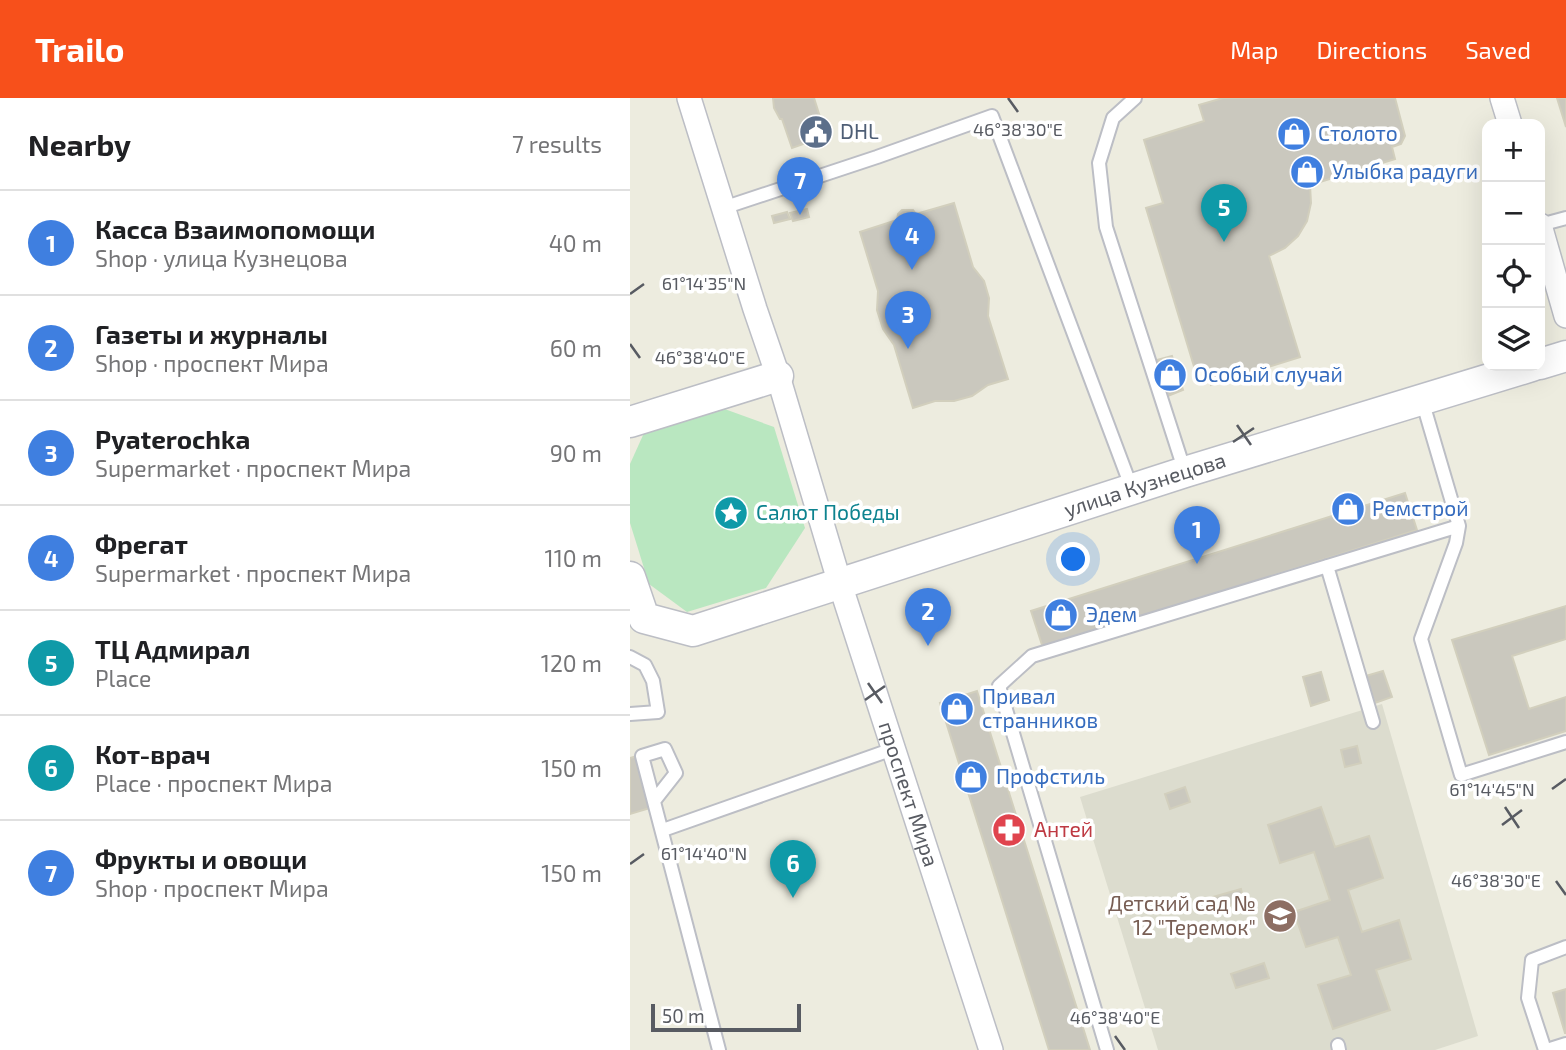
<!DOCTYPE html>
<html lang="en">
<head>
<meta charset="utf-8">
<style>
  :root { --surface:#fff; --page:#f6f6f6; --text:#202124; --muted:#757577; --line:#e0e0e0; --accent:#f7501b }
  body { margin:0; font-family:"Exo 2",sans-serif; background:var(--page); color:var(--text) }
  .controls { position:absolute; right:21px; top:21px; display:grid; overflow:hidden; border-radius:14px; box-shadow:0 7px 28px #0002 }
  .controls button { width:63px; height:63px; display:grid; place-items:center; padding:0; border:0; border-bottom:2px solid var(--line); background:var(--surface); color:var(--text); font:35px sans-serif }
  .scale { position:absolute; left:21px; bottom:18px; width:150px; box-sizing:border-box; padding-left:7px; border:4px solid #585b62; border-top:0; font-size:19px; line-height:24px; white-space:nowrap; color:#585b62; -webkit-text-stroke:5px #fff; paint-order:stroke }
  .you { position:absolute; left:444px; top:462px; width:24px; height:24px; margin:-18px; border:5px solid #fff; border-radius:50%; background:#1a73e8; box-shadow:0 0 0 10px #1a73e833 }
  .badge { display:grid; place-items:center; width:46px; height:46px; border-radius:50%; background:var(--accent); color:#fff; font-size:23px; font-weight:700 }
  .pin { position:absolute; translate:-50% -58px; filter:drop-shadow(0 2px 4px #0008) }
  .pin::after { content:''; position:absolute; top:37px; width:24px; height:21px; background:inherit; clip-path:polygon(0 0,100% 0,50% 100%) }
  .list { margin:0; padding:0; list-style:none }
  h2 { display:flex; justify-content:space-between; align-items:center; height:91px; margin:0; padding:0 28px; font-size:30px }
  h2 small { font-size:23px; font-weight:400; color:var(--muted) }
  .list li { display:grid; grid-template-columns:46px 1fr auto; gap:21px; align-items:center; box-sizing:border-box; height:105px; padding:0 28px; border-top:2px solid var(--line) }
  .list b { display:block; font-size:26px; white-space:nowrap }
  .list p { margin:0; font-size:23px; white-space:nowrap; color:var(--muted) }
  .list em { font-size:23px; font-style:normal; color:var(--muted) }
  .icon { flex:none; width:38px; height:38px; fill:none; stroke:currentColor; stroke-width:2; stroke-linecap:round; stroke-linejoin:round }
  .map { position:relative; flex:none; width:936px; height:952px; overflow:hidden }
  header { display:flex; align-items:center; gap:42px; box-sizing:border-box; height:98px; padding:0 35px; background:var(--accent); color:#fff }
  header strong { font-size:33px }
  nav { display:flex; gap:38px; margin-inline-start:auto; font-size:24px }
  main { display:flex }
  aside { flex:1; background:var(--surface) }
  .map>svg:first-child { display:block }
  .education { fill:#dcdcce }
  .green { fill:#b9e7c0 }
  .building { fill:#cac8be; stroke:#d2cfbd; stroke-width:2 }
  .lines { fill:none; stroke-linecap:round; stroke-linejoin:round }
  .service-casing { stroke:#bcbec5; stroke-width:16 }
  .minor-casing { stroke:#bcbec5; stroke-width:26 }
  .tertiary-casing { stroke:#bcbec5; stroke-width:33 }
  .service { stroke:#fff; stroke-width:12 }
  .minor { stroke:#fff; stroke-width:23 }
  .tertiary { stroke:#fff; stroke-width:30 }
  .ticks { fill:none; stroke:#585b62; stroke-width:2.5 }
  .labels { text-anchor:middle; stroke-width:7; stroke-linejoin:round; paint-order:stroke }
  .service-label { font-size:21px; fill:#4e5e75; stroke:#fff; text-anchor:start }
  .shop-label { font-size:21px; fill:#366cbe; stroke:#fff; text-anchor:start }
  .street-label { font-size:21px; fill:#585b62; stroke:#fff }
  .culture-label { font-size:21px; fill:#0d838f; stroke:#fff; text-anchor:start }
  .health-label { font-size:21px; fill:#be3a42; stroke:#fff; text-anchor:start }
  .education-label { font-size:21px; fill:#785e54; stroke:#fff; text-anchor:end }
  .ticks-label { font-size:18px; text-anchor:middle; fill:#585b62; stroke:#fff; stroke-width:7; stroke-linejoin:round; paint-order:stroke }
</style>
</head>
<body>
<header>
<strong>Trailo</strong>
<nav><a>Map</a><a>Directions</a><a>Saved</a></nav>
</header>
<main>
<aside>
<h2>Nearby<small>7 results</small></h2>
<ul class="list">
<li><span class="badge" style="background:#3f7fe0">1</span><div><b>Касса Взаимопомощи</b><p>Shop · улица Кузнецова</p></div><em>40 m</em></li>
<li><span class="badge" style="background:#3f7fe0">2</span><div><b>Газеты и журналы</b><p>Shop · проспект Мира</p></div><em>60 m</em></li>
<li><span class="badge" style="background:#3f7fe0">3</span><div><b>Pyaterochka</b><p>Supermarket · проспект Мира</p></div><em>90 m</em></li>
<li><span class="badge" style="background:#3f7fe0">4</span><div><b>Фрегат</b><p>Supermarket · проспект Мира</p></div><em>110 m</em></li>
<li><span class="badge" style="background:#0f9aa8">5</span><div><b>ТЦ Адмирал</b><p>Place</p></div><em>120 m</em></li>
<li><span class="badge" style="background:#0f9aa8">6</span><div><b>Кот-врач</b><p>Place · проспект Мира</p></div><em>150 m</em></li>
<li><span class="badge" style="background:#3f7fe0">7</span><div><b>Фрукты и овощи</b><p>Shop · проспект Мира</p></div><em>150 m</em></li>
</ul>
</aside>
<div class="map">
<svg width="936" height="952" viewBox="0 0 936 952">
  <rect width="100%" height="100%" fill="#edecdf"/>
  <path class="education" d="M752,606L848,938L805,952H528L450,699Z"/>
  <path class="green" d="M89,309L144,329L175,430L136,490L57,514L19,486L0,425V366L14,335Z"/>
  <path class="building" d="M143,0H184L196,38L162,50L152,21H150L144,10Z
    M593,0H765L775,38L771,46L762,49L765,61L680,87L681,105L677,123L668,138L655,150L639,158L670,259L581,287L576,272L566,275L516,110L533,105L514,42L574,23L569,7Z
    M927,0H936V29Z
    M324,105L343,169L354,183L359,200L358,218L378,281L358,287L342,298L324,303H305L283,310L264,247L253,231L247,212L248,193L230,134L267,122L268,116L272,112H283L286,116Z
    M177,111L179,119L163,123L160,115Z
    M157,114L160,121L144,125L142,118Z
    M542,258L553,292L538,298L527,262Z
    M775,395L787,432L413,550L401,513Z
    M936,508V541L882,558L899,611L936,599V633L859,657L822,542Z
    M753,573L762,599L745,605L736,578Z
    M691,574L699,602L681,608L673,579Z
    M347,593L460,952H419L310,605Z
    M727,648L731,665L715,669L711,652Z
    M7,658L23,709L0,716V660Z
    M555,689L560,704L540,711L535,696Z
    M691,709L705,749L739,738L753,780L718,792L732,834L769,822L781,861L746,872L760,912L703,931L688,887L721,877L708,839L676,849L664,814L700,802L684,754L650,765L638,727Z
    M611,791L614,803L580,813L576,801Z
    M634,865L639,880L606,890L601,876Z
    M936,891V935H935L923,895Z"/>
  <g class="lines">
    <g class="service-casing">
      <path id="service" d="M505,0L483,20L469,65L476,129L555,374
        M93,110L247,59L362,18L502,391
        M910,127L936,120
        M829,428L826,445L791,541L831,677L936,644
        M697,468L743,624
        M0,559L15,567L23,583L28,614L0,616
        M24,703L46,675L35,651L12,658L89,952
        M33,732L263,651
        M708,947L709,952
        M477,952L369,588L402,558L829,428L792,302
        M915,952L898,900L902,862L936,849
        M917,952L936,946"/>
    </g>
    <g class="minor-casing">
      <g id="minor">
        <path id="s1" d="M59,0L125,211L148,278L210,486L361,952"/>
        <path d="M872,0L880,26"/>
        <path d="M910,127L936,218"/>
      </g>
    </g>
    <g class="tertiary-casing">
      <g id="tertiary">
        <path d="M910,266L936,258"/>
        <path d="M0,324L148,278"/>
        <path id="s2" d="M0,479L14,520L63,533L555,374L902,268"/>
      </g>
    </g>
    <use href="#service" class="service"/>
    <use href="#minor" class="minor"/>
    <use href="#tertiary" class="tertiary"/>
  </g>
  <path class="ticks" d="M378,0L388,14M0,196L14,186M0,246L10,260M607,327L621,347M603,344L624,330M238,585L252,605M235,602L255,588M922,691L936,681M875,709L889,730M872,727L892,712M0,766L14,756M926,783L936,797M485,938L495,952"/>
  <defs>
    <g id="civic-disc" transform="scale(1.75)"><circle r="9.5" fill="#5c6f8a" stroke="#fff"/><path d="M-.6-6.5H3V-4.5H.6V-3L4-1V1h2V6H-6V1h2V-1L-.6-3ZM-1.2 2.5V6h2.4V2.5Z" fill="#fff"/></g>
    <g id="shop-disc" transform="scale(1.75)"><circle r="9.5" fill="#3f7fe0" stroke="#fff"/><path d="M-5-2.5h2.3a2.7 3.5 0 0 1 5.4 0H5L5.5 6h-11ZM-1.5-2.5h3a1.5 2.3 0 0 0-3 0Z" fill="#fff"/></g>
    <g id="sight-disc" transform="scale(1.75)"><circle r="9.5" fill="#0f9aa8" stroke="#fff"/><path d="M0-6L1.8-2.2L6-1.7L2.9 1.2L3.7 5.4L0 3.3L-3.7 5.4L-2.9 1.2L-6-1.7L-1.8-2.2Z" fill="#fff"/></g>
    <g id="pharmacy-disc" transform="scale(1.75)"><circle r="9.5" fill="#e0444e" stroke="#fff"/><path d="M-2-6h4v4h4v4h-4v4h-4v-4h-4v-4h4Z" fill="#fff"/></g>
    <g id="school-disc" transform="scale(1.75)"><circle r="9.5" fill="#8d6e63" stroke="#fff"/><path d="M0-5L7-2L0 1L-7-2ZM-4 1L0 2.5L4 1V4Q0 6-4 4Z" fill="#fff"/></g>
  </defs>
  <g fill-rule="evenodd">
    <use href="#civic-disc" x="186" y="34"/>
    <use href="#shop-disc" x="664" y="36"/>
    <use href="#shop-disc" x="677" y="74"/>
    <use href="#shop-disc" x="540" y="277"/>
    <use href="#shop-disc" x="718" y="411"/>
    <use href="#sight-disc" x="101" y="415"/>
    <use href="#shop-disc" x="431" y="517"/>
    <use href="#shop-disc" x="327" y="611"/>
    <use href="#shop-disc" x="341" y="679"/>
    <use href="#pharmacy-disc" x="379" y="732"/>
    <use href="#school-disc" x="650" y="818"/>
  </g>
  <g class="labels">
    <g class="service-label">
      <text x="210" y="41">DHL</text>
    </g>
    <g class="shop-label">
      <text x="688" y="43">Столото</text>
      <text x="702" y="81">Улыбка радуги</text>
      <text x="564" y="284">Особый случай</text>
      <text x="742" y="418">Ремстрой</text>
      <text x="456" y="524">Эдем</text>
      <text x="352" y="606">Привал<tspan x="352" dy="24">странников</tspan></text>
      <text x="366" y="686">Профстиль</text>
    </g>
    <g class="street-label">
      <text dy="7" stroke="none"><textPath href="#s2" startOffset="569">улица Кузнецова</textPath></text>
      <text dy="7" stroke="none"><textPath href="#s1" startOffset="730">проспект Мира</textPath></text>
    </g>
    <g class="culture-label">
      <text x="126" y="422">Салют Победы</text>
    </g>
    <g class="health-label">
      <text x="404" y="739">Антей</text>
    </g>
    <g class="education-label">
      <text x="626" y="813">Детский сад №<tspan x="626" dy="24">12 "Теремок"</tspan></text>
    </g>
  </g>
  <g class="ticks-label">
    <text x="388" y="38">46°38'30"E</text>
    <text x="74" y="192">61°14'35"N</text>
    <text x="70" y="266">46°38'40"E</text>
    <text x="862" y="698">61°14'45"N</text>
    <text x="74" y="762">61°14'40"N</text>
    <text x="866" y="789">46°38'30"E</text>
    <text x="485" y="926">46°38'40"E</text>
  </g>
</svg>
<div class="controls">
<button>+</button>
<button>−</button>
<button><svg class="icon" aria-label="locate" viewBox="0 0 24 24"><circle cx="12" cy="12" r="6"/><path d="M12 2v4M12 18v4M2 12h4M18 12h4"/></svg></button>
<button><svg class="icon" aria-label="layers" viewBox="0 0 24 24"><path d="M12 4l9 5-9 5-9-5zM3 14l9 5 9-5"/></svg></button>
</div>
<div class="scale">50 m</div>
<div class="you"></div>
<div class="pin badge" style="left:567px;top:466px;background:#3f7fe0">1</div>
<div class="pin badge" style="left:298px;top:548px;background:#3f7fe0">2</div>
<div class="pin badge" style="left:278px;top:251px;background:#3f7fe0">3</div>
<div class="pin badge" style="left:282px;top:172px;background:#3f7fe0">4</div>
<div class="pin badge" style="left:594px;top:144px;background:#0f9aa8">5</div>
<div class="pin badge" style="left:163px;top:800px;background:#0f9aa8">6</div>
<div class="pin badge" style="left:170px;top:117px;background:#3f7fe0">7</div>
</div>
</main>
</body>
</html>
